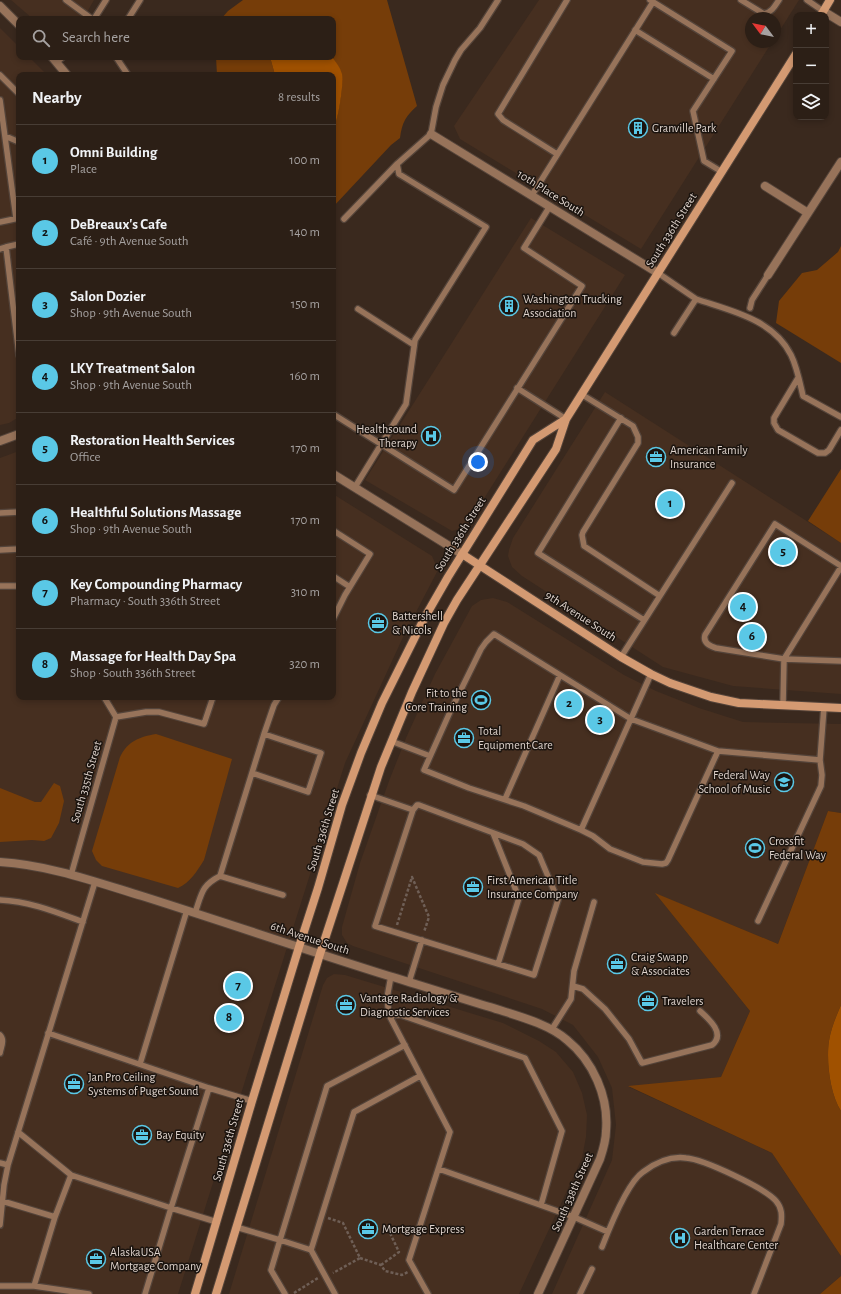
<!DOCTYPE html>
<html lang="en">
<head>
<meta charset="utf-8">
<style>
  :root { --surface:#2c1f16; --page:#34271f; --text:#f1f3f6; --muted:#a6a2a1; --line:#483d35; --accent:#5ac8e6 }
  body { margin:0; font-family:"Alegreya Sans",sans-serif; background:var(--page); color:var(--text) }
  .controls { position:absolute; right:12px; top:12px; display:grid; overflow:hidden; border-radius:8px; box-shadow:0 2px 6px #0003 }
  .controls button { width:36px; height:36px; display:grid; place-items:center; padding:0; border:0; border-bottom:1px solid var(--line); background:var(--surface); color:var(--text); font:20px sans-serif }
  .compass { position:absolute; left:745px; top:12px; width:36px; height:36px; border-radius:50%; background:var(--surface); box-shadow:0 2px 6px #0003; rotate:302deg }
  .you { position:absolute; left:478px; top:462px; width:14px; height:14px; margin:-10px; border:3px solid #fff; border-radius:50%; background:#1a73e8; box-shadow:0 0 0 6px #1a73e833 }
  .badge { display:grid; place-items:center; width:26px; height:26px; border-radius:50%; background:var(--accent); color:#111; font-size:13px; font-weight:700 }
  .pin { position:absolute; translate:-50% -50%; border:2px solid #fff; box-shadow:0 1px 4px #0006 }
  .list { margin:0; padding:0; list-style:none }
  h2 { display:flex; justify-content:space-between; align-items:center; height:52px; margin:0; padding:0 16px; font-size:17px }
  h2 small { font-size:13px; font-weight:400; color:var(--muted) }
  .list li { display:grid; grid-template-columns:26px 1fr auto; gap:12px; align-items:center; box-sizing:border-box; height:72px; padding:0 16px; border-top:1px solid var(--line) }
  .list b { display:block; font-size:15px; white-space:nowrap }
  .list p { margin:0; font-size:13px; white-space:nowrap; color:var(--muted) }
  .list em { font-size:13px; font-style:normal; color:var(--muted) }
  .icon { flex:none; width:22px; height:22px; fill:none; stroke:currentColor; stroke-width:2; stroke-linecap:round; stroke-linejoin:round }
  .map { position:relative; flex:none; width:841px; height:1294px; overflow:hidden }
  .search { position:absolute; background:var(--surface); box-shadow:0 2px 6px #0003; left:16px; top:16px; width:320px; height:44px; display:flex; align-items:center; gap:10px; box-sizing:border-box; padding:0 14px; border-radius:8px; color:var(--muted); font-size:15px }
  .panel { position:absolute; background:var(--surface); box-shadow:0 2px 6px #0003; left:16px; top:72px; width:320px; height:628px; border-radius:8px }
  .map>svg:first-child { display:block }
  .built { fill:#462f20 }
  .green { fill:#763d09 }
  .water { fill:#a05100 }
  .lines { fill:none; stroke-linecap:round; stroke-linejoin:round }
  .lane-casing { stroke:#54443a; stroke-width:8 }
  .street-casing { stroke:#54443a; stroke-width:10 }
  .secondary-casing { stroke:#54443a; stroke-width:10 }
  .path { stroke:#6f5f56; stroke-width:2.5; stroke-dasharray:3 2; stroke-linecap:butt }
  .lane { stroke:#97735a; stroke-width:5.5 }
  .street { stroke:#97735a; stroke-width:8 }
  .secondary { stroke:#d49a72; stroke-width:8 }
  .labels { text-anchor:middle; stroke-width:3; stroke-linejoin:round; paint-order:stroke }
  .poi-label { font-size:12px; fill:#dfd3cc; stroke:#1b140f; text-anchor:start }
  .street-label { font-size:12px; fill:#dfd3cc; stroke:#1b140f }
</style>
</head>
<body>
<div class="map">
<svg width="841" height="1294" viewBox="0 0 841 1294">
  <rect width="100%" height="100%" fill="#3a291e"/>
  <path class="built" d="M11,0H94L83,19H33Z
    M539,0H799L775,38V18H751V42H772L641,249L460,139L454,126Z
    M0,28L19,47V57H29L47,75H19V417L9,423L0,425Z
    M531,218L625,275L466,527L452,531L365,480Z
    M605,392L841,543V694L733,686L663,667L522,576L512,567L508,556L509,550L513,538Z
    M19,451V697H333V494L432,556L438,570L404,635L345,763L178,1294H0V458Z
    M493,598L507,602L624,675L656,691L699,708L743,722L841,724V813L828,811L778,944L656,894L750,1011L721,1077L629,1087L772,1153L841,1256V1276L820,1294H552L612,1160L616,1125L612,1088L598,1057L573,1025L542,1009L353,946L347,943L342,935V927L360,863L389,781L406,738L435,674L472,606L481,600Z
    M334,974L345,975L503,1023L539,1041L556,1052L573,1072L582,1093L587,1115L586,1137L582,1158L519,1294H229L323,985L327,978Z"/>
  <path class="green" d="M243,0H387L417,106C406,116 402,122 400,138L391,145L333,207V131C337,123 343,89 342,80C342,72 337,63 332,57H333V19H221L228,11Z
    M216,57H270L275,75H217Z
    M841,246V363L776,323L779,301L802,273L817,270L838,252Z
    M841,469V543L808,521Z
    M156,734L232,759L204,860C197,871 190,883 178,888L102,866L96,860L92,851L120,757C128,741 139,737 156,734Z
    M54,783L60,786L64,801L59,823L51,838L44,841L32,840L0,842V788L35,802H41Z
    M828,811L841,813V1005C836,1017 831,1028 829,1041C826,1061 830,1094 841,1111V1256L772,1153L628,1086L721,1077L750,1011L655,893L778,944Z
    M841,1276V1294H820Z"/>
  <path class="water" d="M270,57H332C336,62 340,67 342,74C344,85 338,120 333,131V75H275Z
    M841,1005V1111C830,1094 826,1061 829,1041C831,1028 836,1017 841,1005Z"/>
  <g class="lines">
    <g class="lane-casing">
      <path id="lane" d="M66,0L92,19
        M650,0L732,51L693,111L704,161L722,172
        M741,0L764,14C772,12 775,6 779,0
        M807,0L823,11
        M94,19L106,0
        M128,19L140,0
        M635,30L714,79
        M116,57L128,75
        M57,62L63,57
        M0,75L19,94
        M0,100L16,218
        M5,136L19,142
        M557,154L503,120L498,114L567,0
        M532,195L653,2
        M344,219L397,164
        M0,222L19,218
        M19,244L6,247L19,355
        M0,249L6,247
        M658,273L696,299L674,333
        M696,299C731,311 773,319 791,355C797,367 800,383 803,396L841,417
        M750,308L752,300L768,275
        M358,309L414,345
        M798,378L774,418V423L778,430L818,453H825L829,450L841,430
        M517,388L566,419
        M581,394L633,426L638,437V443L583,532L582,535L584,546L660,596
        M333,414L454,490L582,286L524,248L550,206
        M621,418L538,553L644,620
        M355,487L406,404L415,340L486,227L399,174L397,164L431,134L436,107L443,85L455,60L461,50L480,28L498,0
        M0,513L19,512
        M333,533L334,531L370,554L345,595L333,619
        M0,550L19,549
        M841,566L775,524L705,635C703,642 709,646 716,648L784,659L841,567
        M333,576L350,587
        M0,586H19
        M621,657L732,483
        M783,705L784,659L841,661
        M116,717L146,712H159L204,724L213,697
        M391,741L430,756
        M718,751L631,719L494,634L486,642L481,649L450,712L424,770L469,788L524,806L581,830L593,836L610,849L643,862L662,864L666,863L668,860L718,751L820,760L824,707
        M252,773L308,792L321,753L264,734
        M370,795L413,810
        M505,799L560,675
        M417,805H419L523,844L539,855L558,900L534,975L375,926L413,810Z
        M581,830L651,674
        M493,833L519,898L498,964
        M71,875L116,717L104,697
        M220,876L264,734L274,705L279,697
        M0,900C29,901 56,912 83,922
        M195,913C202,893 201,886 220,876L283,895
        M758,921L821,786L822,775L820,760
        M391,976L387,998L389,1015L450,1132L409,1260L428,1294
        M409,982L422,940
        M573,986L583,989L605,1009L629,1039L642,1063L712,1045C726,1034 709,1019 700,1011
        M389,1015H401L525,1058L562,1131L541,1205
        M552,1029L571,999L574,971L594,902
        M48,1033L209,1088
        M0,1035C5,1040 1,1047 0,1053
        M140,1064L187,910
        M18,1132L71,1175
        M0,1163L8,1165
        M439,1169L574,1217L608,1232
        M2,1201L55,1217
        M0,1225L4,1185L8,1165L95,882
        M236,1227L280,1240L327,1086L405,1045
        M602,1247C609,1229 628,1182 643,1172C655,1163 671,1156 686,1158C703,1159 765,1188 776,1201C782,1208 782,1215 781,1224L754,1294
        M311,1250L335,1294
        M0,1286H34L89,1294
        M34,1286L55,1217L71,1175L171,1208L209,1088L252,1101
        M145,1294L171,1208L217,1222
        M285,1294L271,1270L280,1240L311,1250L354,1112L420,1076
        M580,1294L592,1269"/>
    </g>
    <g class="street-casing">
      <path id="street" d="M0,6L19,25
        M823,11L841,22
        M52,57L67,75
        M431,134L658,273
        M765,186L808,213
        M768,275L841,162
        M0,441L19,434
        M333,474L462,554
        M0,862C49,865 96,882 142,896C224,922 306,950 389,976C423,986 456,997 490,1007C514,1015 548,1023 567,1040C593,1061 609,1097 606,1131C606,1140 603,1150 600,1159L538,1294"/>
    </g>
    <g class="secondary-casing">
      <path id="secondary" d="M821,15L830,0
        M462,554L621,657L651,674L670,683L711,697L739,703L841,708
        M195,1294L252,1101L299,947L318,888L342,805L361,753L382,703L425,617L448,577L533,440L566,419
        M216,1294L320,954L381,767L412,692L444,623L457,600L556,449L566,419L796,54"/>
    </g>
    <path class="path" d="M397,925L412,877L429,917L424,932
      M328,1218L343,1223L360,1258L333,1273
      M360,1258L381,1265L385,1271L402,1275L408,1272
      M381,1265L399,1252L390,1233
      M294,1293L318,1278"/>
    <use href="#lane" class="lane"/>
    <use href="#street" class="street"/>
    <use href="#secondary" class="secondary"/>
  </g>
  <defs>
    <g id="building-ring" transform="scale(1)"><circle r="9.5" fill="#1b140f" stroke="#5ac8e6" stroke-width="1.5"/><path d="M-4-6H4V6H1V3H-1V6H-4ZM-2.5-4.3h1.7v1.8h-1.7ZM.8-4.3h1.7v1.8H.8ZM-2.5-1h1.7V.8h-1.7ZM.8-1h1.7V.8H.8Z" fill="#5ac8e6"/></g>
    <g id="hospital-ring" transform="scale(1)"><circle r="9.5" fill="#1b140f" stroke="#5ac8e6" stroke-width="1.5"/><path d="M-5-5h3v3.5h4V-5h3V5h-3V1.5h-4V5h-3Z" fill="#5ac8e6"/></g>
    <g id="office-ring" transform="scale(1)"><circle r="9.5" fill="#1b140f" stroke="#5ac8e6" stroke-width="1.5"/><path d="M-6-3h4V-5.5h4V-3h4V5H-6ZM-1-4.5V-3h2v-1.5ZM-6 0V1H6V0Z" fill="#5ac8e6"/></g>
    <g id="stadium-ring" transform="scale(1)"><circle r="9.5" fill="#1b140f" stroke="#5ac8e6" stroke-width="1.5"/><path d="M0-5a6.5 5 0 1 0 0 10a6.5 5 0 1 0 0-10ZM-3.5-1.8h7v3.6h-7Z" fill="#5ac8e6"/></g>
    <g id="school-ring" transform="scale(1)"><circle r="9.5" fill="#1b140f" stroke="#5ac8e6" stroke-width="1.5"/><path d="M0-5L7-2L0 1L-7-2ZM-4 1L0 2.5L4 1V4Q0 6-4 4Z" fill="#5ac8e6"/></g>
  </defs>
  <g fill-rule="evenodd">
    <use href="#building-ring" x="638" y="128"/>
    <use href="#building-ring" x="509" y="306"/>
    <use href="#hospital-ring" x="431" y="436"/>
    <use href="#office-ring" x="656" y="457"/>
    <use href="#office-ring" x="378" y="623"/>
    <use href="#stadium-ring" x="481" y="700"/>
    <use href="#office-ring" x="464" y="738"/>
    <use href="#school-ring" x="784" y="782"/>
    <use href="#stadium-ring" x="755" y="848"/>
    <use href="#office-ring" x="473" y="887"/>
    <use href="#office-ring" x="617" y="964"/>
    <use href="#office-ring" x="648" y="1001"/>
    <use href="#office-ring" x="346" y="1005"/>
    <use href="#office-ring" x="74" y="1084"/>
    <use href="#office-ring" x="142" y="1135"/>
    <use href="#office-ring" x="368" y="1229"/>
    <use href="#hospital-ring" x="680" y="1238"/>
    <use href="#office-ring" x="96" y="1259"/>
  </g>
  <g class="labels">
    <g class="poi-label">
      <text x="652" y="132">Granville Park</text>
      <text x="523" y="303">Washington Trucking<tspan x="523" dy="14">Association</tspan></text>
      <text x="417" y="433" text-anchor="end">Healthsound<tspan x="417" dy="14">Therapy</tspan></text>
      <text x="670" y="454">American Family<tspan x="670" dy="14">Insurance</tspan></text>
      <text x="392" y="620">Battershell<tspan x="392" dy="14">&amp; Nicols</tspan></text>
      <text x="467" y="697" text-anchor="end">Fit to the<tspan x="467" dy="14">Core Training</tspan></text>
      <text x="478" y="735">Total<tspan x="478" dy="14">Equipment Care</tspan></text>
      <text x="770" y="779" text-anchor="end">Federal Way<tspan x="770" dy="14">School of Music</tspan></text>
      <text x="769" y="845">Crossfit<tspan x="769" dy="14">Federal Way</tspan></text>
      <text x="487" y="884">First American Title<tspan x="487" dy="14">Insurance Company</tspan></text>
      <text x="631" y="961">Craig Swapp<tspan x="631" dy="14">&amp; Associates</tspan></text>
      <text x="360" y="1002">Vantage Radiology &amp;<tspan x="360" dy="14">Diagnostic Services</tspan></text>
      <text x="662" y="1005">Travelers</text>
      <text x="88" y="1081">Jan Pro Ceiling<tspan x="88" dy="14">Systems of Puget Sound</tspan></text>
      <text x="156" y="1139">Bay Equity</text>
      <text x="382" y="1233">Mortgage Express</text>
      <text x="694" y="1235">Garden Terrace<tspan x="694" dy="14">Healthcare Center</tspan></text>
      <text x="110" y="1256">AlaskaUSA<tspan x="110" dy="14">Mortgage Company</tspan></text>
    </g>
    <g class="street-label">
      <text transform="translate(551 193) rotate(32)" y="4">10th Place South</text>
      <text transform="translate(671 230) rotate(-58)" y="4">South 336th Street</text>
      <text transform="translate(460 534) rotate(-58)" y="4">South 336th Street</text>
      <text transform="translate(581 616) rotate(33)" y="4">9th Avenue South</text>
      <text transform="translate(86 782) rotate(-74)" y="4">South 335th Street</text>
      <text transform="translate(323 830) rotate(-73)" y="4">South 336th Street</text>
      <text transform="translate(310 938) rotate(18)" y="4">6th Avenue South</text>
      <text transform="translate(228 1140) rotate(-74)" y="4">South 336th Street</text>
      <text transform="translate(572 1192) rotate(-66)" y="4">South 338th Street</text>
    </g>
  </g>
</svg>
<div class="controls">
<button>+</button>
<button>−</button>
<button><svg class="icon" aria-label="layers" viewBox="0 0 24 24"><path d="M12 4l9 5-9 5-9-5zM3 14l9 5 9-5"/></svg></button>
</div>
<svg class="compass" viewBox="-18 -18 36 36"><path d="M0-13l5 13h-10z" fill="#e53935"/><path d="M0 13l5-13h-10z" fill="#a6a2a1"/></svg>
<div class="you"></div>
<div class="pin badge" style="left:670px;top:504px">1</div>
<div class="pin badge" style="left:569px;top:704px">2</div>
<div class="pin badge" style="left:600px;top:720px">3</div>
<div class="pin badge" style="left:743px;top:607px">4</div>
<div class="pin badge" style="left:783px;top:552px">5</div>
<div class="pin badge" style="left:752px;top:637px">6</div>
<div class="pin badge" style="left:238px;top:986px">7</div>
<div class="pin badge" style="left:229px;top:1018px">8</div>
<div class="search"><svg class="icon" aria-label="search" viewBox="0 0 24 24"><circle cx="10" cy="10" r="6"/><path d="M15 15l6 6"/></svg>Search here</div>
<section class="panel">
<h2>Nearby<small>8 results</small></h2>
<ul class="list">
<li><span class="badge">1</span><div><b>Omni Building</b><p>Place</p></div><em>100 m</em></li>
<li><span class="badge">2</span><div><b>DeBreaux's Cafe</b><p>Café · 9th Avenue South</p></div><em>140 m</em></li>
<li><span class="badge">3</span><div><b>Salon Dozier</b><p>Shop · 9th Avenue South</p></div><em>150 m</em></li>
<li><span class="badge">4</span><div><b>LKY Treatment Salon</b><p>Shop · 9th Avenue South</p></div><em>160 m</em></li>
<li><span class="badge">5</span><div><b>Restoration Health Services</b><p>Office</p></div><em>170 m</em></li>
<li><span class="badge">6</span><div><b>Healthful Solutions Massage</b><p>Shop · 9th Avenue South</p></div><em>170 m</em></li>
<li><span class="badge">7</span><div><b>Key Compounding Pharmacy</b><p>Pharmacy · South 336th Street</p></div><em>310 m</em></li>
<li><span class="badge">8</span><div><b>Massage for Health Day Spa</b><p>Shop · South 336th Street</p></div><em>320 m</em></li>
</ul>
</section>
</div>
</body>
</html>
